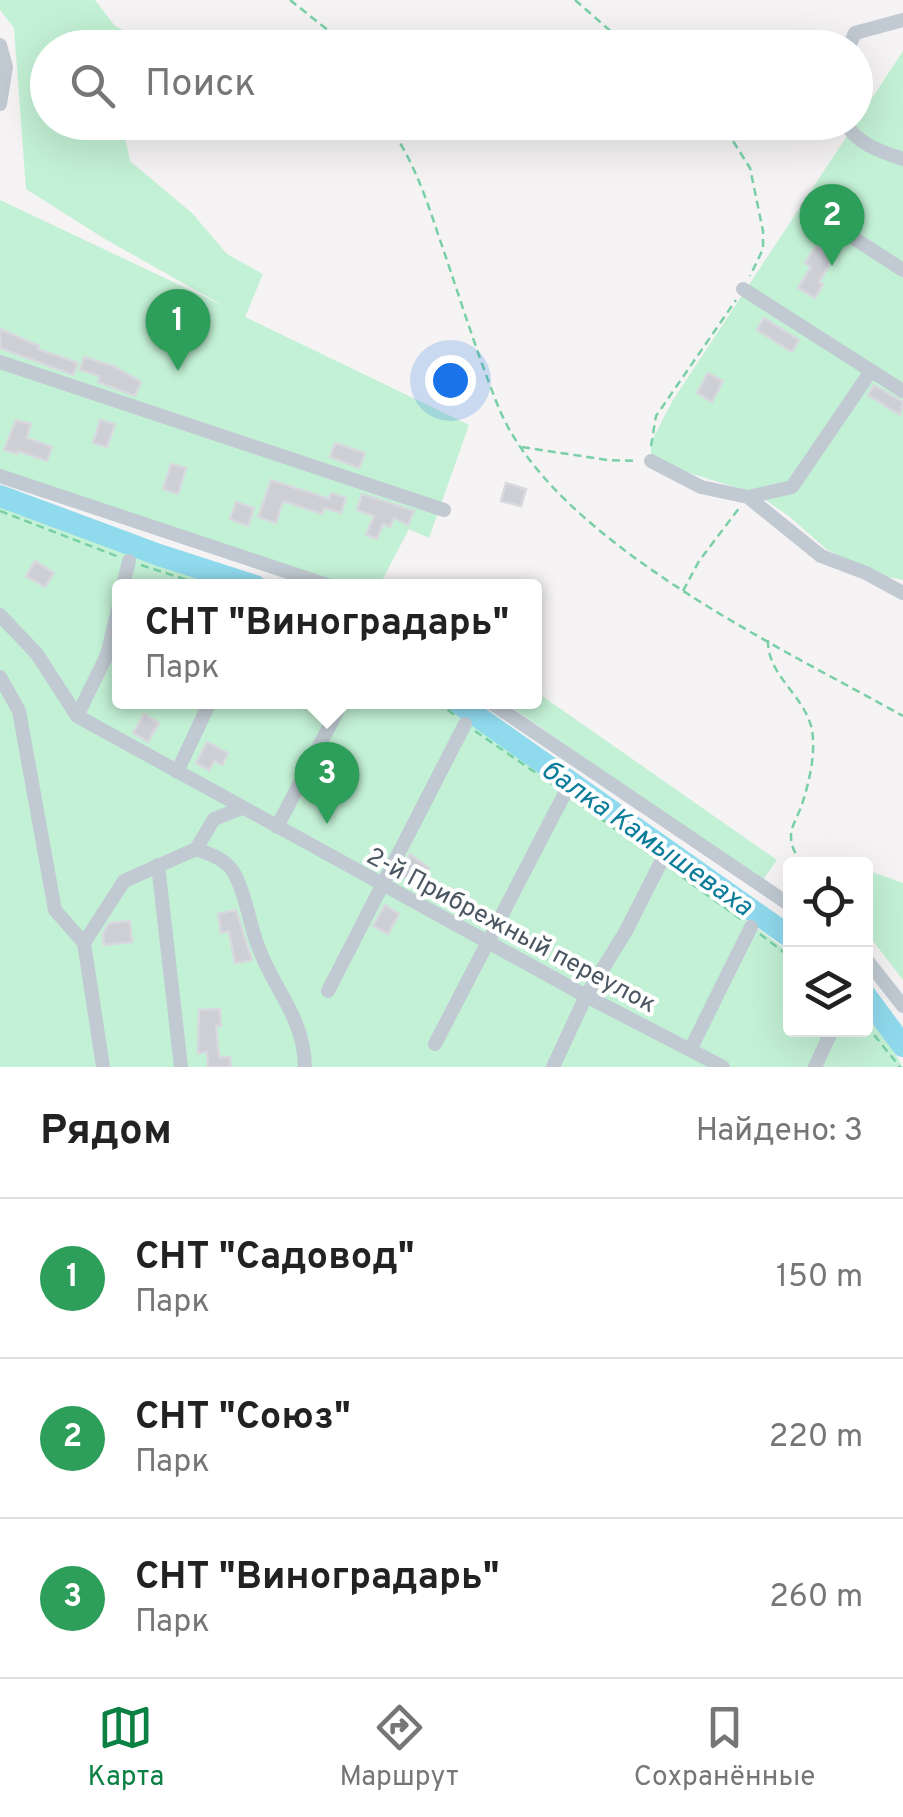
<!DOCTYPE html>
<html lang="ru">
<head>
<meta charset="utf-8">
<style>
  :root { --surface:#fff; --page:#f6f6f6; --text:#222; --muted:#767676; --line:#e0e0e0; --accent:#0b8043 }
  body { margin:0; font-family:Overpass,sans-serif; background:var(--page); color:var(--text) }
  .controls { position:absolute; right:30px; bottom:30px; display:grid; overflow:hidden; border-radius:10px; box-shadow:0 10px 40px #0002 }
  .controls button { width:90px; height:90px; display:grid; place-items:center; padding:0; border:0; border-bottom:2px solid var(--line); background:var(--surface); color:var(--text); font:50px sans-serif }
  .you { position:absolute; left:450px; top:380px; width:35px; height:35px; margin:-25px; border:8px solid #fff; border-radius:50%; background:#1a73e8; box-shadow:0 0 0 15px #1a73e833 }
  .badge { display:grid; place-items:center; width:65px; height:65px; border-radius:50%; background:var(--accent); color:#fff; font-size:32px; font-weight:700 }
  .pin { position:absolute; translate:-50% -82px; filter:drop-shadow(0 2px 5px #0008) }
  .pin::after { content:''; position:absolute; top:52px; width:35px; height:30px; background:inherit; clip-path:polygon(0 0,100% 0,50% 100%) }
  .popup { position:absolute; left:112px; top:579px; width:430px; height:130px; box-sizing:border-box; display:grid; place-content:center; border-radius:10px; background:var(--surface); filter:drop-shadow(0 2px 8px #0005); font-size:32px; white-space:nowrap; color:var(--muted) }
  .popup b { font-size:38px; color:var(--text) }
  .popup::after { content:''; position:absolute; left:50%; top:100%; margin-left:-20px; border:20px solid transparent; border-top-color:var(--surface) }
  .list { margin:0; padding:0; list-style:none }
  h2 { display:flex; justify-content:space-between; align-items:center; height:130px; margin:0; padding:0 40px; font-size:42px }
  h2 small { font-size:32px; font-weight:400; color:var(--muted) }
  .list li { display:grid; grid-template-columns:65px 1fr auto; gap:30px; align-items:center; box-sizing:border-box; height:160px; padding:0 40px; border-top:2px solid var(--line) }
  .list b { display:block; font-size:38px; white-space:nowrap }
  .list p { margin:0; font-size:32px; white-space:nowrap; color:var(--muted) }
  .list em { font-size:32px; font-style:normal; color:var(--muted) }
  .icon { flex:none; width:55px; height:55px; fill:none; stroke:currentColor; stroke-width:2; stroke-linecap:round; stroke-linejoin:round }
  .map { position:relative; flex:none; width:903px; height:1067px; overflow:hidden }
  .search { position:absolute; background:var(--surface); box-shadow:0 10px 40px #0002; left:30px; right:30px; top:30px; height:110px; display:flex; align-items:center; gap:25px; box-sizing:border-box; padding:0 35px; border-radius:55px; color:var(--muted); font-size:38px }
  .sheet { height:610px; background:var(--surface) }
  nav { display:flex; justify-content:space-around; align-items:center; box-sizing:border-box; height:140px; border-top:2px solid var(--line); background:var(--surface); font-size:28px; color:var(--muted) }
  nav a { display:grid; justify-items:center; gap:5px }
  nav .on { color:var(--accent) }
  .map>svg:first-child { display:block }
  .green { fill:#c3f1d5 }
  .lines { fill:none; stroke-linecap:round; stroke-linejoin:round }
  .river { stroke:#90daee; stroke-width:22 }
  .building { fill:#cdcfd5; stroke:#d7d9de; stroke-width:2.5 }
  .path { stroke:#7ad0a6; stroke-width:2.5; stroke-dasharray:8 5; stroke-linecap:butt }
  .minor { stroke:#c1cad2; stroke-width:14 }
  .labels { text-anchor:middle; stroke-width:8; stroke-linejoin:round; paint-order:stroke }
  .street-label { font-size:25px; fill:#4a5661; stroke:#fff }
  .water-label { font-size:28px; font-style:italic; fill:#0c7c9b; stroke:#fff }
</style>
</head>
<body>
<div class="map">
<svg width="903" height="1067" viewBox="0 0 903 1067">
  <rect width="100%" height="100%" fill="#f5f3f3"/>
  <path class="green" d="M0,0H95L115,26L146,41L144,47L48,48V122L122,123L130,161L192,213L227,254L263,274L245,317L469,425L429,538L409,529L379,586H349L0,472V200L224,306L105,239L26,189L14,28L0,10Z
    M903,51V580L872,574L826,549L790,517L757,494L651,461V442L673,400Z
    M0,495L243,586H120V702H454L790,953V1030H866V1012L881,1030L903,1067H0Z
    M535,691L777,860L762,881L504,702H534Z
    M869,871L903,883V980L866,932V873Z"/>
  <g class="lines">
    <path class="river" d="M0,496L159,555L255,586
      M457,702L790,937
      M866,996L903,1046"/>
  </g>
  <path class="building" d="M817,244L835,256L819,282L823,284L815,298L798,288L811,267L805,263Z
    M764,318L799,340L792,352L757,330Z
    M0,329L39,346L38,349L78,363L73,375L0,348Z
    M84,357L113,366L141,382L135,396L98,382L100,376L80,370Z
    M708,373L723,381L712,402L697,393Z
    M874,385L903,402L900,415L868,395Z
    M16,420L31,424L27,438L52,447L47,461L18,451L17,454L4,450Z
    M100,420L115,424L107,447L93,443Z
    M335,443L365,453L359,468L330,457Z
    M171,464L186,468L178,494L163,489Z
    M271,480L329,499L331,493L346,498L341,513L324,508L322,514L283,501L276,523L258,517Z
    M506,483L526,489L521,506L501,501Z
    M362,494L414,511L408,525L394,518L390,527L383,524L377,539L366,535L374,516L357,510Z
    M236,502L254,508L248,526L230,519Z
    M35,561L54,573L45,587L26,576Z
    M144,714L159,723L148,742L133,733Z
    M207,742L228,753L222,765L214,761L209,770L196,763Z
    M410,854L429,868L417,886L400,874Z
    M385,905L399,914L388,934L373,926Z
    M236,910L252,960L235,963L229,931L221,933L218,914Z
    M130,921L132,942L104,945L103,934L109,923Z
    M220,1009L221,1026H216L219,1057H230L231,1067H208L207,1052L198,1053L199,1010Z"/>
  <g class="lines">
    <path class="path" d="M290,0L329,31L341,48
      M575,0L630,48
      M386,122C413,158 426,198 440,240C459,295 476,351 498,406C552,540 780,647 903,716
      M716,122L728,133L750,168L763,231V249L750,276
      M729,132L740,122
      M651,446L656,416L736,300
      M522,447L607,460L638,461
      M0,511L119,557
      M141,565L206,586
      M683,591L699,561L740,507
      M768,640C767,676 805,695 812,730C816,754 809,784 801,807C798,816 791,826 791,836C791,847 796,855 802,864
      M437,702L457,717
      M475,731L555,786
      M578,802L652,856
      M671,869L742,920
      M760,934L790,957
      M866,1025L900,1067"/>
    <path class="minor" d="M0,45L6,67L0,104
      M848,48L855,33L903,20
      M845,122C856,144 882,152 903,159
      M807,208L903,270
      M743,289L903,391
      M0,362L444,510
      M651,461L701,487L748,497L821,556L866,573L903,593
      M0,476L330,586
      M748,497L792,487L871,371
      M123,586L129,561
      M0,615L37,654L77,716L586,996L723,1067
      M0,677L19,711L55,910L84,943L103,1067
      M490,702L790,905
      M77,716L107,655L120,602
      M177,772L210,702
      M277,827L342,702
      M196,849C210,854 226,859 234,873C246,894 249,923 258,946C274,991 304,1016 305,1067
      M158,865L181,1067
      M84,943L124,881L196,849L214,819L242,808
      M866,959L903,1006
      M328,991L465,724
      M435,1044L565,793
      M690,1050L751,927
      M553,1067L586,996L626,931L661,862
      M815,1067L832,1030"/>
  </g>
  <g class="labels">
    <g class="street-label">
      <text transform="translate(512 929) rotate(28)" y="9">2-й Прибрежный переулок</text>
    </g>
    <g class="water-label">
      <text transform="translate(648 837) rotate(35)" y="10">балка Камышеваха</text>
    </g>
  </g>
</svg>
<div class="controls">
<button><svg class="icon" aria-label="locate" viewBox="0 0 24 24"><circle cx="12" cy="12" r="6"/><path d="M12 2v4M12 18v4M2 12h4M18 12h4"/></svg></button>
<button><svg class="icon" aria-label="layers" viewBox="0 0 24 24"><path d="M12 4l9 5-9 5-9-5zM3 14l9 5 9-5"/></svg></button>
</div>
<div class="you"></div>
<div class="pin badge" style="left:178px;top:371px;background:#2e9e5b">1</div>
<div class="pin badge" style="left:832px;top:266px;background:#2e9e5b">2</div>
<div class="pin badge" style="left:327px;top:824px;background:#2e9e5b">3</div>
<div class="popup"><b>СНТ &quot;Виноградарь&quot;</b>Парк</div>
<div class="search"><svg class="icon" aria-label="search" viewBox="0 0 24 24"><circle cx="10" cy="10" r="6"/><path d="M15 15l6 6"/></svg>Поиск</div>
</div>
<section class="sheet">
<h2>Рядом<small>Найдено: 3</small></h2>
<ul class="list">
<li><span class="badge" style="background:#2e9e5b">1</span><div><b>СНТ &quot;Садовод&quot;</b><p>Парк</p></div><em>150 m</em></li>
<li><span class="badge" style="background:#2e9e5b">2</span><div><b>СНТ &quot;Союз&quot;</b><p>Парк</p></div><em>220 m</em></li>
<li><span class="badge" style="background:#2e9e5b">3</span><div><b>СНТ &quot;Виноградарь&quot;</b><p>Парк</p></div><em>260 m</em></li>
</ul>
</section>
<nav>
<a class="on"><svg class="icon" aria-label="map" viewBox="0 0 24 24"><path d="M3 6l6-2 6 2 6-2v14l-6 2-6-2-6 2zM9 4v14M15 6v14"/></svg>Карта</a>
<a><svg class="icon" aria-label="directions" viewBox="0 0 24 24"><path d="M12 3l9 9-9 9-9-9zM9 14v-3h6M13 9l2 2-2 2"/></svg>Маршрут</a>
<a><svg class="icon" aria-label="saved" viewBox="0 0 24 24"><path d="M7 4h10v16l-5-4-5 4z"/></svg>Сохранённые</a>
</nav>
</body>
</html>
